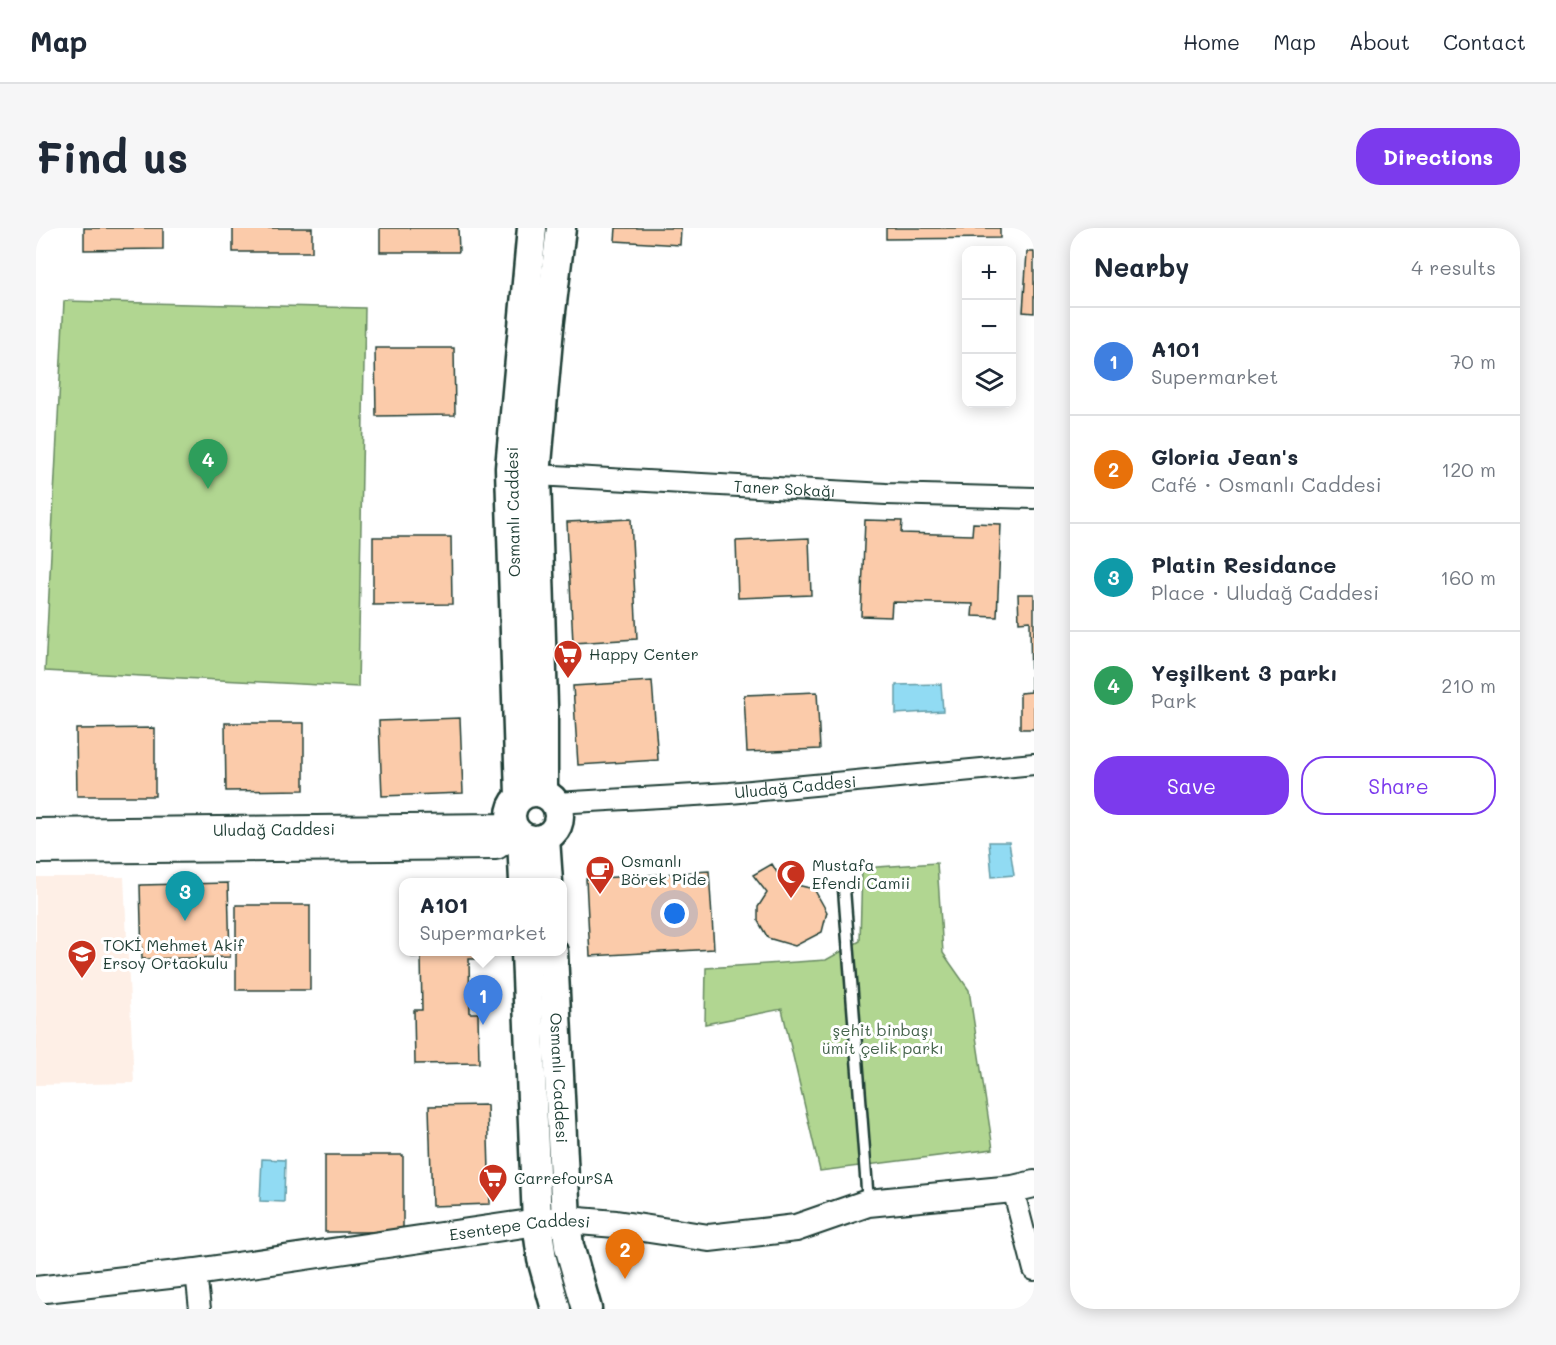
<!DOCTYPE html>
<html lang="en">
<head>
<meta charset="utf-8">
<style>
  :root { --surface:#fff; --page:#f6f6f7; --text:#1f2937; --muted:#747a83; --line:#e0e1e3; --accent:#7c3aed }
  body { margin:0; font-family:Mali,sans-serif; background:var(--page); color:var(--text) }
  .controls { position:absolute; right:18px; top:18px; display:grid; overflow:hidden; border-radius:12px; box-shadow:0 3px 15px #0003 }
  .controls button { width:54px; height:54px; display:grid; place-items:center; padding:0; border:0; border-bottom:2px solid var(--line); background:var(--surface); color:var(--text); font:30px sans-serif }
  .you { position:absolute; left:639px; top:686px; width:21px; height:21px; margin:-15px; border:4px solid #fff; border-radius:50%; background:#1a73e8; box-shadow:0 0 0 9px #1a73e833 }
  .badge { display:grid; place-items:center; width:39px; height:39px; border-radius:50%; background:var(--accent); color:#fff; font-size:20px; font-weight:700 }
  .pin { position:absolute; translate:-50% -50px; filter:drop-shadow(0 2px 3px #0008) }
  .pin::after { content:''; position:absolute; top:32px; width:21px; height:18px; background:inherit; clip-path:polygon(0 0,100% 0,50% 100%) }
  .popup { position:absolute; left:363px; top:650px; width:168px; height:78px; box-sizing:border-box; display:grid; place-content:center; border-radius:12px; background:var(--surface); filter:drop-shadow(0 2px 4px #0005); font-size:20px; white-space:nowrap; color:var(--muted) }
  .popup b { font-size:22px; color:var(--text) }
  .popup::after { content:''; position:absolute; left:50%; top:100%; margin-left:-12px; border:12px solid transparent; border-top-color:var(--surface) }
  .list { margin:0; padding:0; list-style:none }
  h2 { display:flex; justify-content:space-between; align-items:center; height:78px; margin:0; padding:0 24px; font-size:26px }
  h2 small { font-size:20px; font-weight:400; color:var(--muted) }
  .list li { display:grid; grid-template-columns:39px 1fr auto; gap:18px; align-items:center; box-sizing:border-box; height:108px; padding:0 24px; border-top:2px solid var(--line) }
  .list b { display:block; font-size:22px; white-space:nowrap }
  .list p { margin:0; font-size:20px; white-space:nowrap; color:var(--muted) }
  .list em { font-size:20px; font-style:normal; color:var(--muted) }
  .actions { display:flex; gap:12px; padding:18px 24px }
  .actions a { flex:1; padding:14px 0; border:2px solid var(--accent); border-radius:24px; text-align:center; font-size:21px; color:var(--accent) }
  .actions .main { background:var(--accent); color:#fff }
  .icon { flex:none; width:33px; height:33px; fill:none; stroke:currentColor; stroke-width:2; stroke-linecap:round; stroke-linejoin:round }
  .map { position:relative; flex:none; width:998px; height:1081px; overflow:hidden; border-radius:24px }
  header { display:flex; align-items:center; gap:36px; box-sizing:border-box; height:84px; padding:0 30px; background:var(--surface); border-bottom:2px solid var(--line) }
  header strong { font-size:28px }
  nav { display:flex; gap:33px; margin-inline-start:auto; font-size:21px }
  .intro { display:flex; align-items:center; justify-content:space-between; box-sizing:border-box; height:144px; padding:0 36px }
  h1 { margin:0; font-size:42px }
  .button { padding:15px 27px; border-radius:24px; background:var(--accent); color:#fff; font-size:21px; font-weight:700 }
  main { display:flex; gap:36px; padding:0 36px }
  aside { flex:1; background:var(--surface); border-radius:24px; box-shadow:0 3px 15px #0003 }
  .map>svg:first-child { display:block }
  .built { fill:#feefe6 }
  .green { fill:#b1d691; stroke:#688a62; stroke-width:1.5 }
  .water { fill:#91dbf3; stroke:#639ca7; stroke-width:1.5 }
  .building { fill:#fbcbaa; stroke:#1f3d34; stroke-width:1.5 }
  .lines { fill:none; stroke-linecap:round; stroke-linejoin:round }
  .service-casing { stroke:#1f3d34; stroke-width:15 }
  .minor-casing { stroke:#1f3d34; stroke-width:24 }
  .tertiary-casing { stroke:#1f3d34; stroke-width:30 }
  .secondary-casing { stroke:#1f3d34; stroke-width:33 }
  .service { stroke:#fff; stroke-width:10 }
  .minor { stroke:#fff; stroke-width:20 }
  .tertiary { stroke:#fff; stroke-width:26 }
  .secondary { stroke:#fff; stroke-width:28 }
  .labels { text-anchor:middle; stroke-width:6; stroke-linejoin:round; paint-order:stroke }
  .street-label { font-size:16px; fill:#1f3d34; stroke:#fff }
  .poi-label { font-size:16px; fill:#1f3d34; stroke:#fff; text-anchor:start }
  .park-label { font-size:16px; fill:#44634b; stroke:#fff }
</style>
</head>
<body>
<header>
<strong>Map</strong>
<nav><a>Home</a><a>Map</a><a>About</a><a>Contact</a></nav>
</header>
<div class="intro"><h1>Find us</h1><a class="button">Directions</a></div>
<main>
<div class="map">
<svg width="998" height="1081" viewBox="0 0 998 1081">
  <rect width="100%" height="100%" fill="#fff"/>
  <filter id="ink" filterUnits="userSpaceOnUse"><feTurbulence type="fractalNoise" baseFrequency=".0167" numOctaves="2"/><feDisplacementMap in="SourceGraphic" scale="12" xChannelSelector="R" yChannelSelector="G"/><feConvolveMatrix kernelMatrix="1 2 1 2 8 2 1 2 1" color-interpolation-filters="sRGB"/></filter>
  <g filter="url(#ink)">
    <path class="built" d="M0,649H88L98,855L0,857Z"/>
    <path class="green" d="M28,73L329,80L322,459L9,443Z
      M901,635L907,725L933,762L957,921L784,943L746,781L669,796L670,740L790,732L824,713L826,640Z"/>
    <path class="water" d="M905,456L907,483L860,486V457Z
      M953,614H973L978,647L956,649Z
      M226,931L249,932L248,974L224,973Z"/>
    <path class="building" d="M48,0H127V21L48,22Z
      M197,0H276V24H197Z
      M344,0H422L423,24H344Z
      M580,0H645L644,17L579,13Z
      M850,0H964V10L850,11Z
      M991,24H998V85L987,84Z
      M339,120H418L419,187L340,188Z
      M595,291L601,411L537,415L531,294Z
      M829,292L866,293L865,305L936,307L937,295L965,296L961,389L936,388L937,376L856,374L855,389L825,388Z
      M337,309H415L416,376L337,377Z
      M773,310L775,367L702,370L700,313Z
      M982,366H998V501H984V465L995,464L994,393L983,394Z
      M616,453L622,532L542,537L537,458Z
      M781,464L784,521L711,524L708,467Z
      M424,490L427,565L346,568L343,493Z
      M189,495H268V562L190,563Z
      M119,500V568H41L40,501Z
      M736,636L749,658L761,657L778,661L791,684L786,704L759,718L732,710L722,693V679L731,665L717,647Z
      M673,643L678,721L554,728L550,651Z
      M192,655L194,729L106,731L104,657Z
      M200,677H274V762H200Z
      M375,724H442V731H433L434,785H442L443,835L379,836L378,782H386L385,728L376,729Z
      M451,877L454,976L396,978L393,878Z
      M289,927H367V1004H289Z"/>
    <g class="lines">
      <g class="service-casing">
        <path id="service" d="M808,661L832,974"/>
      </g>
      <g class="minor-casing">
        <g id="minor">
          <path id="s1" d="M500,247L850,266L998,270"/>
          <path id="s2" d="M520,575L694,565L998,536"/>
          <path d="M977,961L998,1042"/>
          <path d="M160,1044L164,1081"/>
        </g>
      </g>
      <g class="tertiary-casing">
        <g id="tertiary">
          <path id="s3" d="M0,604L463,599L476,597"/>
          <path d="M0,622L460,618L480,604"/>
          <path id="s4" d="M0,1062L160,1044L501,994L530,992L580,996L673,1010L760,1000L832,975L977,961L998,956"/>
        </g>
      </g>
      <g class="secondary-casing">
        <g id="secondary">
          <circle cx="499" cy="588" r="24"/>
          <path d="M507,565V477L500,247L513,100L525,0"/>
          <path d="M484,568L474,240L496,0"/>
          <path d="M486,609L488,654"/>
          <path d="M509,610L512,654"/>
          <path d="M490,724L501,994L506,1031L520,1081"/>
          <path id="s5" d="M517,724L530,992L533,1018L551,1081"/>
        </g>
      </g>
      <use href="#service" class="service"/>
      <use href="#minor" class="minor"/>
      <use href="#tertiary" class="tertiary"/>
      <use href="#secondary" class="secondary"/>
    </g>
  </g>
  <defs>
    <g id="supermarket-pin" transform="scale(1.5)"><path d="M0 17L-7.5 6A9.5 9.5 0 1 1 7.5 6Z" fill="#c8321e" stroke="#fff"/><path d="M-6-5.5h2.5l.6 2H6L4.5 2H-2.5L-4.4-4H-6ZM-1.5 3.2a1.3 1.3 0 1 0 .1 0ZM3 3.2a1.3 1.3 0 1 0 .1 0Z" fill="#fff"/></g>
    <g id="cafe-pin" transform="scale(1.5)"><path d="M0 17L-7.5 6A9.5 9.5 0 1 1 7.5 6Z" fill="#c8321e" stroke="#fff"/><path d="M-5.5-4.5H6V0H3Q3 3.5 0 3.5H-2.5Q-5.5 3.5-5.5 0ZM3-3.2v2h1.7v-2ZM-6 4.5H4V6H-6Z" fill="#fff"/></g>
    <g id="mosque-pin" transform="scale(1.5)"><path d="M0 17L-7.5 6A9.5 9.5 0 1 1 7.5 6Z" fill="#c8321e" stroke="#fff"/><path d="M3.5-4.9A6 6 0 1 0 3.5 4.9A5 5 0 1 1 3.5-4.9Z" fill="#fff"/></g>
    <g id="school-pin" transform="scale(1.5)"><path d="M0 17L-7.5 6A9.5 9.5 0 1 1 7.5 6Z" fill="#c8321e" stroke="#fff"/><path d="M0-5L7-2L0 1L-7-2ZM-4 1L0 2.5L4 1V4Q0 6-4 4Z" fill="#fff"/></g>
  </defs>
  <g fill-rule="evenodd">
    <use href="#supermarket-pin" x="532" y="426"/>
    <use href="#cafe-pin" x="564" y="642"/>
    <use href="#mosque-pin" x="755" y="646"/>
    <use href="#school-pin" x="46" y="726"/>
    <use href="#supermarket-pin" x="457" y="950"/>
  </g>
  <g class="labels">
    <g class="street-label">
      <text dy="6" stroke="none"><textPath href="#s1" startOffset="249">Taner Sokağı</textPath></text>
      <text transform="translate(477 284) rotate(-91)" y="6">Osmanlı Caddesi</text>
      <text dy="6" stroke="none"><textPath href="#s2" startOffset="240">Uludağ Caddesi</textPath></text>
      <text dy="6" stroke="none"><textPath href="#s3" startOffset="238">Uludağ Caddesi</textPath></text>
      <text dy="6" stroke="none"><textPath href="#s5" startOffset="126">Osmanlı Caddesi</textPath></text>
      <text dy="6" stroke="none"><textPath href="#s4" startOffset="488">Esentepe Caddesi</textPath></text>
    </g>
    <g class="poi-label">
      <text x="553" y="432">Happy Center</text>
      <text x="585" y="639">Osmanlı<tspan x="585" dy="18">Börek Pide</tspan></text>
      <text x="776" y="643">Mustafa<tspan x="776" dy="18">Efendi Camii</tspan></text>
      <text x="67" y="723">TOKİ Mehmet Akif<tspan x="67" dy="18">Ersoy Ortaokulu</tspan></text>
      <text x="478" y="956">CarrefourSA</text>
    </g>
    <g class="park-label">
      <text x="847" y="808">şehit binbaşı<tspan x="847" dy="18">ümit çelik parkı</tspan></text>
    </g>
  </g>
</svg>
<div class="controls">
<button>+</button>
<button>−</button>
<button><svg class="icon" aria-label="layers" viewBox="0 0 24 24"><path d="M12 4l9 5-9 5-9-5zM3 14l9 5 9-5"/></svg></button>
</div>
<div class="you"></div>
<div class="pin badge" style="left:447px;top:797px;background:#3f7fe0">1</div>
<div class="popup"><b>A101</b>Supermarket</div>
<div class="pin badge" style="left:589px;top:1051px;background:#e8710a">2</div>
<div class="pin badge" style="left:149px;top:693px;background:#0f9aa8">3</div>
<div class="pin badge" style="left:172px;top:261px;background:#2e9e5b">4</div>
</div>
<aside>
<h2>Nearby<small>4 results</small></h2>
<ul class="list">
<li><span class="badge" style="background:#3f7fe0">1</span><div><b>A101</b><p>Supermarket</p></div><em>70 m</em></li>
<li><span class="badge" style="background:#e8710a">2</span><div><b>Gloria Jean's</b><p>Café · Osmanlı Caddesi</p></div><em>120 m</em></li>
<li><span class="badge" style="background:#0f9aa8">3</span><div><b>Platin Residance</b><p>Place · Uludağ Caddesi</p></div><em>160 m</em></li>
<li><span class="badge" style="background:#2e9e5b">4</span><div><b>Yeşilkent 3 parkı</b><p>Park</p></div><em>210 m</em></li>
</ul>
<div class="actions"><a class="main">Save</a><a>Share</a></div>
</aside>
</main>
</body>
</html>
